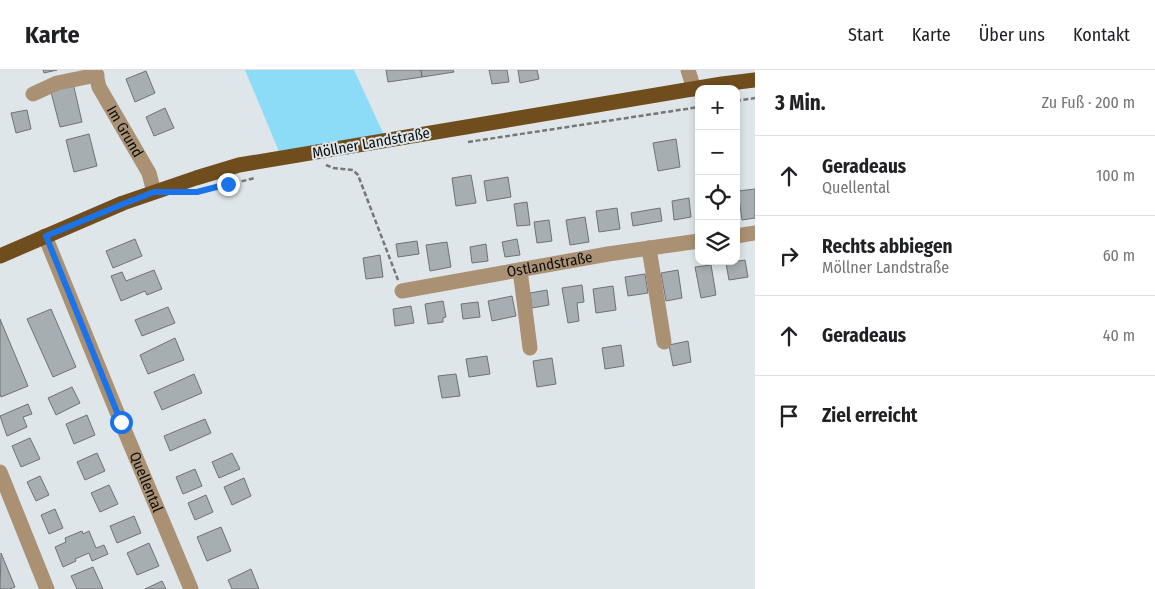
<!DOCTYPE html>
<html lang="de">
<head>
<meta charset="utf-8">
<style>
  :root { --surface:#fff; --page:#f2f2f2; --text:#202124; --muted:#757577; --line:#e0e0e0 }
  body { margin:0; font-family:"Fira Sans Condensed",sans-serif; background:var(--page); color:var(--text) }
  .controls { position:absolute; right:15px; top:15px; display:grid; overflow:hidden; border-radius:10px; box-shadow:0 2px 8px #0003 }
  .controls button { width:45px; height:45px; display:grid; place-items:center; padding:0; border:0; border-bottom:1px solid var(--line); background:var(--surface); color:var(--text); font:25px sans-serif }
  .stop { position:absolute; width:15px; height:15px; margin:-11px; border:4px solid #1a73e8; border-radius:50%; background:#fff }
  .stop.end { background:#1a73e8; border-color:#fff; box-shadow:0 1px 5px #0008 }
  .list { margin:0; padding:0; list-style:none }
  h2 { display:flex; justify-content:space-between; align-items:center; height:65px; margin:0; padding:0 20px; font-size:21px }
  h2 small { font-size:16px; font-weight:400; color:var(--muted) }
  .list li { display:grid; grid-template-columns:32px 1fr auto; gap:15px; align-items:center; box-sizing:border-box; height:80px; padding:0 20px; border-top:1px solid var(--line) }
  .list b { display:block; font-size:19px; white-space:nowrap }
  .list p { margin:0; font-size:16px; white-space:nowrap; color:var(--muted) }
  .list em { font-size:16px; font-style:normal; color:var(--muted) }
  .icon { flex:none; width:28px; height:28px; fill:none; stroke:currentColor; stroke-width:2; stroke-linecap:round; stroke-linejoin:round }
  .map { position:relative; flex:none; width:755px; height:519px; overflow:hidden }
  header { display:flex; align-items:center; gap:30px; box-sizing:border-box; height:70px; padding:0 25px; background:var(--surface); border-bottom:1px solid var(--line) }
  header strong { font-size:24px }
  nav { display:flex; gap:28px; margin-inline-start:auto; font-size:18px }
  main { display:flex }
  aside { flex:1; background:var(--surface) }
  .map>svg:first-child { display:block }
  .green { fill:#8cdcf7 }
  .building { fill:#a7aeb1; stroke:#6d7375 }
  .lines { fill:none; stroke-linecap:round; stroke-linejoin:round }
  .path { stroke:#73787a; stroke-width:2.5; stroke-dasharray:5 2.5; stroke-linecap:butt }
  .minor { stroke:#aa9173; stroke-width:15 }
  .major { stroke:#704d1d; stroke-width:15 }
  .route { stroke:#1a73e8; stroke-width:6 }
  .labels { text-anchor:middle; stroke-width:4; stroke-linejoin:round; paint-order:stroke }
  .street-label { font-size:15px; fill:#0a0d0e; stroke:#dfe6e9 }
</style>
</head>
<body>
<header>
<strong>Karte</strong>
<nav><a>Start</a><a>Karte</a><a>Über uns</a><a>Kontakt</a></nav>
</header>
<main>
<div class="map">
<svg width="755" height="519" viewBox="0 0 755 519">
  <rect width="100%" height="100%" fill="#dfe6e9"/>
  <path class="green" d="M245,0H354L384,65L280,84Z"/>
  <path class="building" d="M43,0H57L44,3Z
    M386,0H421L422,7L388,12Z
    M421,0H453L454,2L422,7Z
    M489,0H507L509,12L492,14Z
    M518,0H537L539,9L520,13Z
    M146,1L155,23L135,32L126,9Z
    M73,13L82,52L60,57L50,18Z
    M165,38L174,58L154,66L146,47Z
    M27,40L31,59L16,63L11,43Z
    M89,64L97,96L74,102L66,70Z
    M676,69L680,97L658,101L653,73Z
    M471,105L476,133L456,136L452,108Z
    M508,107L511,127L487,131L484,111Z
    M755,119V148L742,150L738,121Z
    M689,128L691,147L674,150L672,131Z
    M527,132L530,155L517,156L514,134Z
    M617,138L620,159L599,162L596,141Z
    M660,138L662,151L633,156L631,143Z
    M585,147L589,172L570,175L566,150Z
    M549,150L552,171L537,173L534,152Z
    M135,169L142,186L113,198L106,181Z
    M517,169L520,185L505,187L502,172Z
    M417,171L419,184L398,187L396,174Z
    M447,172L451,197L430,201L426,175Z
    M486,174L488,191L472,193L470,177Z
    M380,185L383,207L366,209L363,188Z
    M745,190L748,207L729,210L726,193Z
    M711,195L716,225L701,228L695,197Z
    M154,200L162,219L147,225L145,221L121,231L111,206L122,202L126,211Z
    M678,200L682,228L666,231L661,203Z
    M645,204L648,223L628,226L625,207Z
    M582,215L584,232L577,233L579,251L568,253L562,218Z
    M613,216L616,240L596,243L593,219Z
    M547,220L549,235L532,238L530,223Z
    M512,226L516,246L492,251L488,231Z
    M443,231L446,247L443,248V252L428,254L425,234Z
    M478,232L480,247L463,249L461,234Z
    M411,236L414,253L395,256L393,239Z
    M168,237L175,253L142,266L135,250Z
    M51,239L76,297L53,307L27,249Z
    M0,249L28,316L1,327L0,324Z
    M175,268L184,290L148,304L140,285Z
    M688,271L691,292L673,296L669,275Z
    M621,275L624,296L605,299L602,278Z
    M487,286L490,304L469,307L466,289Z
    M552,288L556,314L537,317L533,291Z
    M194,304L202,323L162,340L154,322Z
    M456,304L460,326L442,328L438,306Z
    M72,317L80,333L56,345L48,328Z
    M28,334L32,344L23,347L27,357L7,366L0,346Z
    M87,345L95,365L74,374L66,354Z
    M205,349L211,363L170,381L164,366Z
    M30,368L40,389L21,397L12,376Z
    M97,383L105,401L85,410L77,392Z
    M232,383L240,399L219,408L212,392Z
    M195,399L202,416L183,424L176,407Z
    M40,406L49,425L36,431L27,412Z
    M244,408L251,426L232,435L224,417Z
    M109,415L118,434L100,442L91,423Z
    M206,425L213,442L195,450L188,433Z
    M55,439L63,458L49,464L41,445Z
    M134,446L141,463L117,473L110,456Z
    M221,457L231,481L207,491L197,467Z
    M82,461L83,464L89,461L96,478L104,475L108,484L92,491L89,483L75,489L76,491L63,497L55,477L66,472L65,468Z
    M149,473L159,496L137,505L127,483Z
    M1,483L15,517L10,519H0Z
    M93,497L103,519H77L71,506Z
    M251,499L259,519H232L228,510Z
    M162,511L166,519H145Z"/>
  <g class="lines">
    <path class="path" d="M736,31L755,28
      M468,72L699,37
      M326,95L333,98L353,100L358,105L398,210
      M227,115L255,108"/>
    <g class="minor">
      <path id="s1" d="M95,0L99,17L149,103L154,122"/>
      <path d="M688,0L694,19"/>
      <path d="M33,24L57,13L97,5"/>
      <path id="s2" d="M45,166L121,352L191,519"/>
      <path d="M736,166L755,163"/>
      <path d="M649,178L664,272"/>
      <path d="M520,200L530,278"/>
      <path id="s3" d="M402,221L608,184L699,171"/>
      <path d="M0,402L47,519"/>
    </g>
    <path class="major" d="M0,186L123,133L196,108L239,95L722,14L755,10"/>
  </g>
  <g class="lines">
    <path class="route" d="M121,352L46,166L123,134L154,122H197L228,114"/>
  </g>
  <g class="labels">
    <g class="street-label">
      <text dy="5" stroke="none"><textPath href="#s1" startOffset="69">Im Grund</textPath></text>
      <text transform="translate(371 73) rotate(-10)" y="5">Möllner Landstraße</text>
      <text dy="5" stroke="none"><textPath href="#s3" startOffset="150">Ostlandstraße</textPath></text>
      <text dy="5" stroke="none"><textPath href="#s2" startOffset="266">Quellental</textPath></text>
    </g>
  </g>
</svg>
<div class="controls">
<button>+</button>
<button>−</button>
<button><svg class="icon" aria-label="locate" viewBox="0 0 24 24"><circle cx="12" cy="12" r="6"/><path d="M12 2v4M12 18v4M2 12h4M18 12h4"/></svg></button>
<button><svg class="icon" aria-label="layers" viewBox="0 0 24 24"><path d="M12 4l9 5-9 5-9-5zM3 14l9 5 9-5"/></svg></button>
</div>
<div class="stop" style="left:121px;top:352px"></div>
<div class="stop end" style="left:228px;top:114px"></div>
</div>
<aside>
<h2>3 Min.<small>Zu Fuß · 200 m</small></h2>
<ul class="list">
<li><svg class="icon" aria-label="ahead" viewBox="0 0 24 24"><path d="M12 20V5M6 11l6-6 6 6"/></svg><div><b>Geradeaus</b><p>Quellental</p></div><em>100 m</em></li>
<li><svg class="icon" aria-label="right" viewBox="0 0 24 24"><path d="M7 20v-9h11M14 6l5 5-5 5"/></svg><div><b>Rechts abbiegen</b><p>Möllner Landstraße</p></div><em>60 m</em></li>
<li><svg class="icon" aria-label="ahead" viewBox="0 0 24 24"><path d="M12 20V5M6 11l6-6 6 6"/></svg><div><b>Geradeaus</b></div><em>40 m</em></li>
<li><svg class="icon" aria-label="arrive" viewBox="0 0 24 24"><path d="M6 21V4h12l-3 4 3 4H6"/></svg><div><b>Ziel erreicht</b></div></li>
</ul>
</aside>
</main>
</body>
</html>
